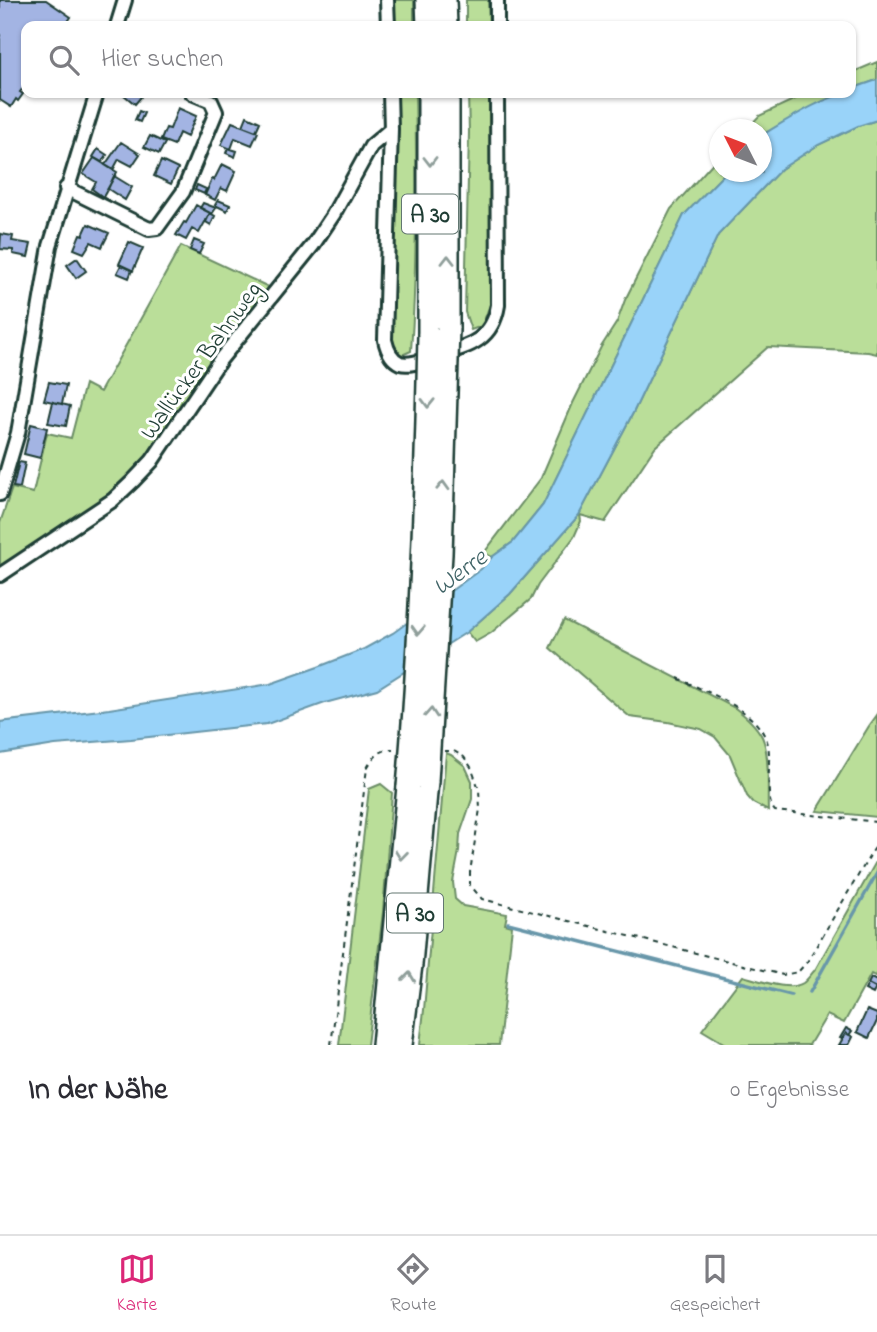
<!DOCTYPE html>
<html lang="de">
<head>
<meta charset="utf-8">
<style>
  :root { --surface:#fff; --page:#f2f2f3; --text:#2b2b33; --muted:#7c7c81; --line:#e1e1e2; --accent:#db2777 }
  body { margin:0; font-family:"Indie Flower",sans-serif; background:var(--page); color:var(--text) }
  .compass { position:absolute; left:709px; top:119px; width:63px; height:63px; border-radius:50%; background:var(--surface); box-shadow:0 2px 5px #0004; rotate:312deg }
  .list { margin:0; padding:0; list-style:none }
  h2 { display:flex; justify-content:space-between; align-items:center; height:91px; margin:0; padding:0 28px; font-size:30px }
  h2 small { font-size:23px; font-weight:400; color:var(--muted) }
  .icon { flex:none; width:38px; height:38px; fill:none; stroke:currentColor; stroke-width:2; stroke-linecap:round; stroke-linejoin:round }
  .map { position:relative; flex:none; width:877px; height:1045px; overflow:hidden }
  .search { position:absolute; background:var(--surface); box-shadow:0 2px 5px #0004; left:21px; right:21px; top:21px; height:77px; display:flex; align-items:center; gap:18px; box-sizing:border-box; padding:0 24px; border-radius:14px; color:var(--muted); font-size:26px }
  .sheet { height:189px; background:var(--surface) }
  nav { display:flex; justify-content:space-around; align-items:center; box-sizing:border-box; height:98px; border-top:2px solid var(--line); background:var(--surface); font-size:19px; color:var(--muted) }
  nav a { display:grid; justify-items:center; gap:4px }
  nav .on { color:var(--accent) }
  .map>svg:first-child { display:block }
  .green { fill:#bade99; stroke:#6c8e66; stroke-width:2 }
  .water { fill:#99d3f9; stroke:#6897aa; stroke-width:2 }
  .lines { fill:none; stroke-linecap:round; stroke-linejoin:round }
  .stream { stroke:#6897aa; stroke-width:3.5 }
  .building { fill:#a3b4e3; stroke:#1f3d34; stroke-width:2 }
  .street-casing { stroke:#1f3d34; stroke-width:18 }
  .highway-casing { stroke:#1f3d34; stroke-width:26 }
  .path { stroke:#1f3d34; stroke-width:2; stroke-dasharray:5 5; stroke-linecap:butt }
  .street { stroke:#fff; stroke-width:12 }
  .highway { stroke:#fff; stroke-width:21 }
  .highway-bridge-casing { stroke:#1f3d34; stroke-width:26; stroke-linecap:butt }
  .highway-bridge { stroke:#fff; stroke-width:21 }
  .oneway { stroke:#8f9e9a }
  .labels { text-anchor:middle; stroke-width:6; stroke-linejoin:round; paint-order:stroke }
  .shield { fill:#fff; stroke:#627771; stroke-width:2 }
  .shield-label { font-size:23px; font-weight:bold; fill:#1f3d34 }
  .street-label { font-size:24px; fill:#1f3d34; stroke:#fff }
  .water-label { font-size:26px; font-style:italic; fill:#3e6265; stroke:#fff }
</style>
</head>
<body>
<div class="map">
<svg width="877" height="1045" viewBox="0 0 877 1045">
  <rect width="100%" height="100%" fill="#fff"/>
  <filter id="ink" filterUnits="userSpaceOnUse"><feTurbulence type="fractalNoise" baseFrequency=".0143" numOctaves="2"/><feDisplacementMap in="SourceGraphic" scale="14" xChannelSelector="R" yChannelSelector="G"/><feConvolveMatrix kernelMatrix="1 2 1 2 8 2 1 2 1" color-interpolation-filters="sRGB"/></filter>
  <g filter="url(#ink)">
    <path class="green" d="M390,0H414V26H391Z
      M466,0H488L489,26H466Z
      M877,62V80L851,89V73Z
      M392,93H415C417,179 417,265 411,351L402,355L391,348L388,339Z
      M468,93H490L494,269L492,299L482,326L471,330L465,312L469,132Z
      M808,93H842L806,110L762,135V130H746L759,116Z
      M877,120V354L868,352L768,347L655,447L605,522L580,515L581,521L574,537L538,585L531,599L491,633L475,642L467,632L510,594L579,515L633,413L718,235L781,169L818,145L858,126Z
      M719,156L720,172H726L684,215L543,505L513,542L492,557L484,553L541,478L573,403L601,347L617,322L625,300L671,209Z
      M181,246L275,290L148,458L114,492L0,572V523L12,488L33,493L47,433L71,438L85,384L100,392Z
      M564,620L735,708C747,717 760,728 764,742C770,760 767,792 768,811L753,803L747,796L730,755L715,737L701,729L668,722L630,717L550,648Z
      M877,715V817L817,811L869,726Z
      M446,753L451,755L465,766L472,781V799L460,834L459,851L453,882L455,899L463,906L507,914L505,924L512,926L499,1045H420L424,1010Z
      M381,784L392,793L383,912L367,1045H339L369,789Z
      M877,860V977L871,974L844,1023L827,1015L809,1045H727L702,1030L743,976C759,980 789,992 803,983C808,979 811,974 815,970Z"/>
    <path class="water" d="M877,80V120L858,126L818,145L781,169L718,235L633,413L579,515L510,594L467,632L377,689L325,703L267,724L131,739L55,745L0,754V722L109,709L270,684L318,667L364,649L393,633L481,569L492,557L513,542L543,505L684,215L726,172H762V135C782,123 829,93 851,93V89Z"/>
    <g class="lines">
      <path class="stream" d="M508,923L791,995
        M810,992L877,873"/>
    </g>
    <path class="building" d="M0,0H46L71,17L65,26H26V84L20,92L23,94L18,101L16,99L11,107L0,100Z
      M126,93H138L141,97L135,104L124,95Z
      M178,108L196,116L187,137L179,133L174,145L161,140L166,128L170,129Z
      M139,111L144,113L140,122L135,120Z
      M247,116L260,122L256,131L243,126Z
      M232,122L258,132L252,145L235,138L231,149L221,145Z
      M150,136L165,143L159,154L144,147Z
      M121,142L140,154L132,166L119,159L113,170L105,165Z
      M228,148L237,151L235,157L226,153Z
      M98,149L107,155L102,162L93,157Z
      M94,158L117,172L103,197L92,189L96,182L83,174Z
      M161,161L178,169L171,184L154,176Z
      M222,164L236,171L227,191L221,188L215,200L205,195L212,179L214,180Z
      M114,176L132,187L125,200L108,189Z
      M197,185L206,189L204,194L195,190Z
      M218,200L230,205L227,211L215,205Z
      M203,203L216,208L212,214L200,208Z
      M196,205L210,213L199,233L192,229L186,240L176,235L184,222L186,223Z
      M210,213L215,216L211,225L206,222Z
      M88,224L109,233L102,247L91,242L84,253L74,249L80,234L83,235Z
      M1,234L13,236L12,241L31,244L28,257L13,254V250L0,249Z
      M194,240L204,244L199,254L190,250Z
      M129,242L143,248L133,271L119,264Z
      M77,258L86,271L76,278L67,265Z
      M121,265L132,270L129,278L117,273Z
      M49,382L66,385L62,404L44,400Z
      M53,402L70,406L66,426L48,423Z
      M31,424L47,428L40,458L24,454Z
      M19,462L25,463L20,488L13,487Z
      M871,978L877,981V989L868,984Z
      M868,984L876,988L873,994L865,990Z
      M867,1010L877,1014V1021L869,1038L857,1032Z
      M846,1028L852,1031L849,1035L846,1033L842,1039L840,1038Z
      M846,1033L853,1037L849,1045H839Z"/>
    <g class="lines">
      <g class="street-casing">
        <path id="street" d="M387,0L388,26
          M497,0V26
          M117,26L125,0
          M390,93L391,129L385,340C387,349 391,359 400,363C411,366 423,360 433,357C465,347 492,343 498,305L497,93
          M66,188L149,229L157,228L183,192L216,112L211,101L192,93
          M0,494L18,433L50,246L97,93
          M0,575L113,500L133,481L152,461L220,360L313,245L333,215L371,146L391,129"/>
      </g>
      <g class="highway-casing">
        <path id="highway" d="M427,0L428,26
          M445,0L446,26
          M429,93V335
          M448,93V328
          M383,1045L408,787
          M401,1045L411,965L427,781"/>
      </g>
      <path class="path" d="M678,678C707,693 754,707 767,741C773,759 763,799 775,811L877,822
        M444,751H454L464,757L471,767L479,789L480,809L470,872V885L482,899L783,975L798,972L807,962L872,852L877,845
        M331,1045L367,768C373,758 380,749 393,749
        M714,1045L715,1043"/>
      <use href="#street" class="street"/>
      <use href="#highway" class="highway"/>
      <g class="highway-bridge-casing">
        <path id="highway-bridge" d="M427,781L441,554L448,328
          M408,787C421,637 426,486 429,335"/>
      </g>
      <use href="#highway-bridge" class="highway-bridge"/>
    </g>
    <defs><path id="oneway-chevron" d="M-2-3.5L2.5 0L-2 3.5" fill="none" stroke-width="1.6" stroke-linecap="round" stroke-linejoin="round" transform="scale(1.75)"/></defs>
    <g class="oneway">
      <use href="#oneway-chevron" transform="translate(430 161) rotate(90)"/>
      <use href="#oneway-chevron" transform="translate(448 260) rotate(-90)"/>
      <use href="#oneway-chevron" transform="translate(428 403) rotate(91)"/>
      <use href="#oneway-chevron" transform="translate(443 486) rotate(-88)"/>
      <use href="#oneway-chevron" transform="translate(418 630) rotate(93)"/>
      <use href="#oneway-chevron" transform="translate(431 713) rotate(-86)"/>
      <use href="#oneway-chevron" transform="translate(401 855) rotate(96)"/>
      <use href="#oneway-chevron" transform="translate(409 977) rotate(-83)"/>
    </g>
  </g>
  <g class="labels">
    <g class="shield">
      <rect x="402" y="194.5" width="56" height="39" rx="5"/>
      <rect x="387" y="893.5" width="56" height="39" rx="5"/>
    </g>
    <g class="shield-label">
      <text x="430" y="222">A 30</text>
      <text x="415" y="921">A 30</text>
    </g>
    <g class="street-label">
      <text transform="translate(200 360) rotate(-54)" y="8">Wallücker Bahnweg</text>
    </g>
    <g class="water-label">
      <text transform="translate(459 571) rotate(-36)" y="9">Werre</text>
    </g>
  </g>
</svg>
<svg class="compass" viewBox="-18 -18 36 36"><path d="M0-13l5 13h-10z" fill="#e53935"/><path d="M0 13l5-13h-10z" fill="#7c7c81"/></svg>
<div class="search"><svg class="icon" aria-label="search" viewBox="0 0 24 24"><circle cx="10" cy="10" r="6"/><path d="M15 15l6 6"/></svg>Hier suchen</div>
</div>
<section class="sheet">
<h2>In der Nähe<small>0 Ergebnisse</small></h2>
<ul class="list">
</ul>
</section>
<nav>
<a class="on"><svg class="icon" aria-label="map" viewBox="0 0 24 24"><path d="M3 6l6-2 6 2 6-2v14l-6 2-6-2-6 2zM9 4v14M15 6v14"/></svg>Karte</a>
<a><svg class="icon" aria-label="directions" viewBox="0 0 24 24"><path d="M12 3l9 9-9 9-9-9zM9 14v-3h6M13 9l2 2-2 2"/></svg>Route</a>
<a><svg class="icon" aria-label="saved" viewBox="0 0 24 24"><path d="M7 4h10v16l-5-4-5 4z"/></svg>Gespeichert</a>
</nav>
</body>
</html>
